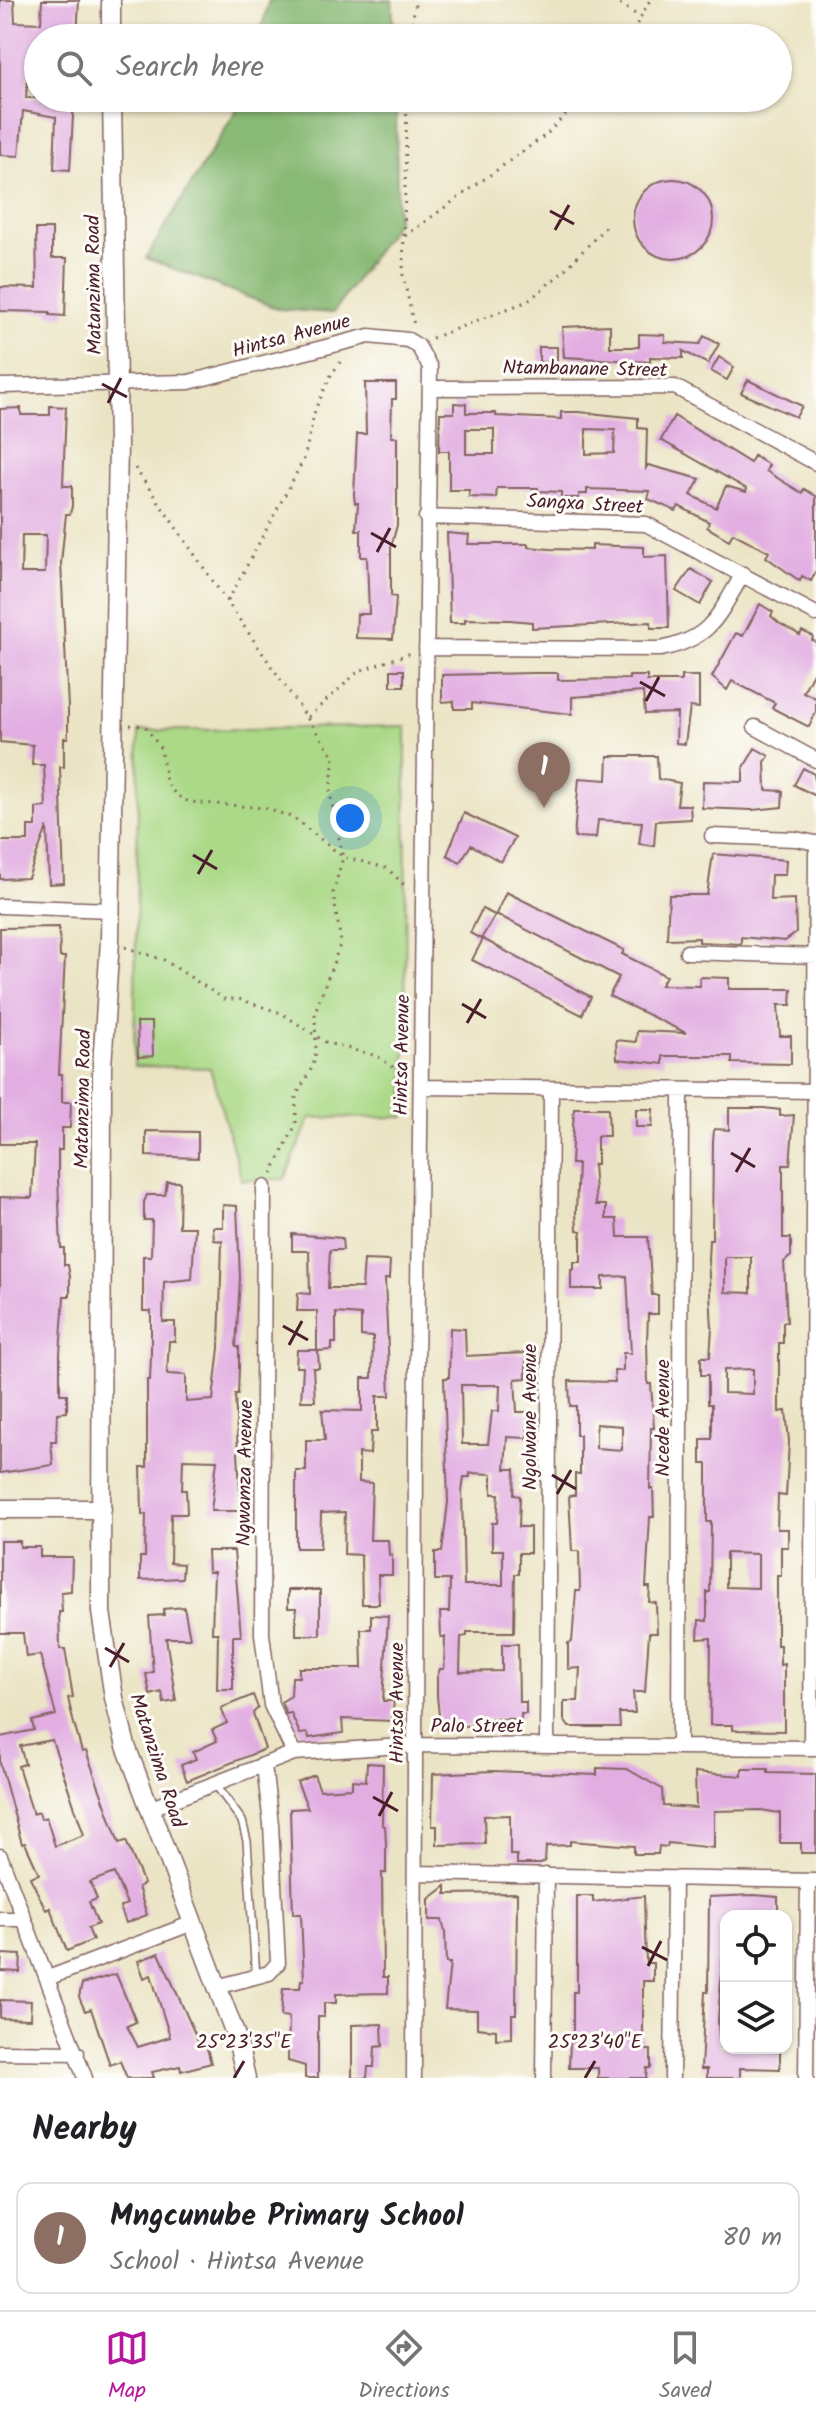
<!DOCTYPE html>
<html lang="en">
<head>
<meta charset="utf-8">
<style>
  :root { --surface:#fff; --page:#f2f2f2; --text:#202124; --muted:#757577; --line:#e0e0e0; --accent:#b5179e }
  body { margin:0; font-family:Kalam,sans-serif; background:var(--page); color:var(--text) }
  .controls { position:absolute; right:24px; bottom:24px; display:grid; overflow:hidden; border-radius:16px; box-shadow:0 2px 6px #0004 }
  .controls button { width:72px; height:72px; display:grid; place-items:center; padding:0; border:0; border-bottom:2px solid var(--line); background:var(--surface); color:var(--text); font:40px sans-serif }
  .you { position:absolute; left:350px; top:818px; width:28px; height:28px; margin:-20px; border:6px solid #fff; border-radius:50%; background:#1a73e8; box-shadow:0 0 0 12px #1a73e833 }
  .badge { display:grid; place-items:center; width:52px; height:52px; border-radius:50%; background:var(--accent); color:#fff; font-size:26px; font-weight:700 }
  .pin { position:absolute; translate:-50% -66px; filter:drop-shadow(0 2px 4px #0008) }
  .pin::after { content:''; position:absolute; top:42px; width:28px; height:24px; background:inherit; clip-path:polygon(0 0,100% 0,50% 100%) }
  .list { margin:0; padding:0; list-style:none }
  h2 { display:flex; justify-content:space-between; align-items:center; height:104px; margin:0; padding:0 32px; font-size:34px }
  h2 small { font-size:26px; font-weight:400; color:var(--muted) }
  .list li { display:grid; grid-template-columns:52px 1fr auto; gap:24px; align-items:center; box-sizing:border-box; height:112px; margin:0 16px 16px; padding:0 16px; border:2px solid var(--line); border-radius:16px }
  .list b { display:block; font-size:30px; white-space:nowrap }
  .list p { margin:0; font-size:26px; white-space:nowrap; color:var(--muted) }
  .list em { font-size:26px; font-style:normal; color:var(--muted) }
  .icon { flex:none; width:44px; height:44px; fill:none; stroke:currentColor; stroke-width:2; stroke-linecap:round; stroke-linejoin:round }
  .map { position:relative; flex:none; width:816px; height:2078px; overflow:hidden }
  .search { position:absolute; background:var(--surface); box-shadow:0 2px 6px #0004; left:24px; right:24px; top:24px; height:88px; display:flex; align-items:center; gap:20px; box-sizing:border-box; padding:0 28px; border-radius:44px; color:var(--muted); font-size:30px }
  .sheet { height:232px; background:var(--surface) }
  nav { display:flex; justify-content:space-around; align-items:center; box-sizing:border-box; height:112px; border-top:2px solid var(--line); background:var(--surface); font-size:22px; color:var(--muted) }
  nav a { display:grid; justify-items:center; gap:4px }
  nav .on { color:var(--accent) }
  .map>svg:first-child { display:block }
  .green { fill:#abd987; stroke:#7a7c59; stroke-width:2 }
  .forest { fill:#88b974; stroke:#696c50; stroke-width:2 }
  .building { fill:#e2aee2; fill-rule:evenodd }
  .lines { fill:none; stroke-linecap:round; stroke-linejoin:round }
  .service-casing { stroke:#826461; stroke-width:10 }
  .minor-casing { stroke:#826461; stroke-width:17 }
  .tertiary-casing { stroke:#826461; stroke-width:21 }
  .path { stroke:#826461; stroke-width:3; stroke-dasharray:2 6; stroke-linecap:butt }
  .service { stroke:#fff; stroke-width:7 }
  .minor { stroke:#fff; stroke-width:14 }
  .tertiary { stroke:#fff; stroke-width:18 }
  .ticks { fill:none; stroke:#4a1f2b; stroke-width:3 }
  .labels { text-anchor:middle; stroke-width:6; stroke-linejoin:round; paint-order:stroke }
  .street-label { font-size:20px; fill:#4a1f2b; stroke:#fdfcf7 }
  .ticks-label { font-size:20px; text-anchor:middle; fill:#4a1f2b; stroke:#fdfcf7; stroke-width:6; stroke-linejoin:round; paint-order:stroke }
</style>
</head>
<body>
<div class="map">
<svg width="816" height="2078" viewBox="0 0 816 2078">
  <rect width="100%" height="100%" fill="#fdfcf7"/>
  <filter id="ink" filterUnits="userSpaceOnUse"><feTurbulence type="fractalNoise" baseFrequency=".0125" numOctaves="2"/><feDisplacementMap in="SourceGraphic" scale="16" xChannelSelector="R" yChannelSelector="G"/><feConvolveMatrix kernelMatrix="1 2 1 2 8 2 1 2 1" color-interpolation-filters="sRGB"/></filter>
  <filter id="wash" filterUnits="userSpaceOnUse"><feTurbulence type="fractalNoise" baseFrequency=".006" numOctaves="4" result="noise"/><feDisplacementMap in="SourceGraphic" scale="32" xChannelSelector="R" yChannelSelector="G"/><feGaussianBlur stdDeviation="1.8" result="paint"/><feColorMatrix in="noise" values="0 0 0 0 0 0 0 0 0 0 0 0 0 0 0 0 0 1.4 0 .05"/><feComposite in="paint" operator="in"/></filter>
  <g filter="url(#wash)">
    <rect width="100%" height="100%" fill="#ebe4c4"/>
    <path class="green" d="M406,726L405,1117L310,1118L285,1179L242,1180L210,1068L134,1066L139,731Z"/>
    <path class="forest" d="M269,0H392L394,38H259Z
      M244,98H396L397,221L333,313L279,309L146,258Z"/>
    <g id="blocks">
      <path class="building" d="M0,0H14L15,22L41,23L42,0H79L77,38H38L37,72L28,73L26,98H74L70,170L54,169L56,117L23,111L19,156L0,155Z
        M633 219a40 40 0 1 1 80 0a40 40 0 1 1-80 0Z
        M36,229H52V258H67L65,316L50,315V312L0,311V287L37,288Z
        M610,325V347H639V334L665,335V342L700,344L704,336L719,344L708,364L683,351V358L650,357V362L564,357L562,327Z
        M539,347H557V362H539Z
        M719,357L734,367L727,380L711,371Z
        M748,380L802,406L796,417L741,393Z
        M365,383H396V399H392L391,437H397V525L391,547V596L396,597L393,639L356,638L357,614H369L367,557H361V530H356L358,503H355L354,495L357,434H366Z
        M454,403L466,404V413H496V416L561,419V412H579L638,418V428L647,429L646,468L648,465L700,479L691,495L716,508L726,486L746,492L747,489L661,440L674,416L750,463L754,456L769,465L766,471L802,493L804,489L816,496V571L811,581L802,576L800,581L766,557L769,552L733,533L729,540L707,527L709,522L679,506L676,511L648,499L650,491L587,489V494H579V498H561V492L538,491V488H497L496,498L469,497V490H449V451H439L440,413H454ZM466,429H494V454H466ZM586,429L615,430L614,453L586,454Z
        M50,406L66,407L63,486H72V506L70,514H66L61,563L68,708V738H64V767H60L64,883L49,884L47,827L28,878L0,879V841H28V826H36V808L46,807L44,765H32L33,745L0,742V409L21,408V415H50ZM22,535H46L45,573H21Z
        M447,533L469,535L468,544H528V547L550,549L592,550V545L644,547V557L667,556L669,628H651V622L532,628V622L510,620L465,619V623H450Z
        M691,569L713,582L700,605L676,591Z
        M760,604L773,612L771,616L779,623L800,635L802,631L813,636L812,640L816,642V667L803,692L816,698V712L809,727L772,708L775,703L732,681L727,690L712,677L736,633L743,636Z
        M391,670H404V686H391Z
        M534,673H558V680L629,679V676H647V681H681V676H699V708L690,707L685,744L676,743L677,713L645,714L643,692L572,697V714L472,703V709H454V701L442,702V675Z
        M755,748L769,756L765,762L766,790L783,791L782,807L752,810L702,808L703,781L743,782V769Z
        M608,756H657L658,779L680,783L677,805H690L691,819L656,821L654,846L639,844L642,822L598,820L596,838L574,837L579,778L607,780Z
        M803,768L814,774L816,796L794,785Z
        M464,813L515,838L501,862L471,845L460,862L447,855Z
        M713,854L786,860L785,875H771L770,900L795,899L796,933L785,941L741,937V944L699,942V938L667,939L669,895H707Z
        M506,892L624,950L622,954L666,976L661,985L700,986V977L729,978V989H792L791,1005H778L780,1036H791V1064L732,1063V1056H663V1064L617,1059L616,1040L636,1042L637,1031L686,1033L609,996L619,977L496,914Z
        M482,909L495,915L481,939L470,933Z
        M59,927L60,957H65L59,1074H62V1102H71L70,1128H62V1150H58V1179L61,1248H64V1265H68L70,1277V1296H64L60,1354V1394H67V1412L57,1413L56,1441H51L53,1465L0,1473V1197L32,1198L35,1144H0V928Z
        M483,939L591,997L582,1015L472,960Z
        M137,1022H152L153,1056L138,1057Z
        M574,1108H608L609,1136H597V1164H593L596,1205H606V1219H617L618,1237H648L652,1295H658V1314H648L647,1342L648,1384H651L654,1428H651L650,1489H653L654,1517H650L646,1587H650L649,1602L656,1603L657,1633H649L645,1692H633L635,1713H619L620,1727H569L564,1720V1701H578L580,1668L568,1669V1643L572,1642L576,1591H580L579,1551H572L569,1496L575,1495V1474H580V1435H576V1406H570L569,1381L615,1382L614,1371H623V1353H631L627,1276L603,1277V1289H571V1270H574V1262H581V1231L577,1230L576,1212L578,1164H571ZM596,1424L622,1426V1450L596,1448Z
        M729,1108H764L780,1110V1116L794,1115L790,1165H783V1238H791V1256L784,1262L787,1322H783V1343H779V1412L786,1411L789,1441L786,1496L778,1495L777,1529H788V1547H781V1576H777V1645H780V1665L784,1664V1731L733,1730V1725H710L711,1638L698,1639L699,1620L707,1621V1592H710L711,1522H707V1464H701V1439H712V1404H708V1375H701V1357H710L712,1328L708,1259L709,1240H712L713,1142L714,1129L729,1130ZM725,1257H751V1293L725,1292ZM753,1369V1394L724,1393V1370ZM726,1553L758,1554V1588L726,1587Z
        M636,1109H653L652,1127H636Z
        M146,1131L198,1132V1158L146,1156Z
        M167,1182H180L179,1227H195L192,1279L164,1282L163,1322H175V1341H169L167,1374L186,1375V1402L213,1400L219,1348L222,1241L214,1240L213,1227H223V1205L237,1206L240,1278L236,1347H239V1368L238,1394H235L241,1511H211L217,1460L183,1459L182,1490H186L187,1514H171L170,1563L183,1564L182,1578L140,1580V1557H145L146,1514L142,1515L141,1467H147V1380H150L151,1356V1311H143V1256H151L152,1220H144V1202L147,1195H165Z
        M292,1234L342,1238L343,1250H330L328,1288H362L364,1260L390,1261L389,1279H385L390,1396H377V1432H371L370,1454L359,1453V1482L372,1483L370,1540H388L389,1555H392V1575H378L379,1604H362L361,1555L344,1554L345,1512L321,1513L320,1548H296V1471H306V1440H325L322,1410L362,1411V1378H372L373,1337L361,1336V1315L336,1313V1343H332V1350L318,1351L319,1368H313L315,1401H301L303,1367H296L297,1350H317V1311H297L298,1293L310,1294L309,1251H292Z
        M450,1328L465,1329L466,1356L526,1353V1378L515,1379L517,1412H528L527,1438L507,1437L505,1469H515L514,1495L520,1496L519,1527H530V1553H519V1574H515L514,1632H467V1636L461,1637L460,1672L502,1671V1644H518L519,1702H526V1714H521V1719H472L471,1726L440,1725L437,1696V1677L440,1669H444L445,1637H441L440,1612H449L450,1580H435V1552H442L448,1502L444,1378H449ZM461,1385H500L499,1411H492L488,1444H462ZM470,1473L492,1474V1494H499L497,1523H492V1550H503V1585H464L462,1492L464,1477H470Z
        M0,1541H20V1547H40V1557H72L71,1591L61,1592L62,1612H59L60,1649H65L73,1697L68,1698L73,1720L82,1752L86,1751L119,1843L126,1841L144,1884L138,1887L147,1915L126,1923L120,1907L127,1904L114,1873L90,1882L97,1899L89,1902L98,1924L88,1928L93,1940L67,1951L50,1908L46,1910L30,1877L39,1874L25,1843L22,1844L0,1763V1737L34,1730L32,1721L56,1715L40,1655L26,1657L23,1633H0ZM52,1740L84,1835L55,1846L46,1817L41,1819L39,1812L33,1814L18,1766L25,1764L20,1746Z
        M207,1551H234L241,1636H233V1689H217L218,1633H212L214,1572H208Z
        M288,1590H320V1635H296V1608H288Z
        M184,1607L190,1638H166L176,1701L164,1703L162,1692L150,1695L146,1674L153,1672L149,1616L164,1615L163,1609Z
        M371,1615L388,1616L383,1701H394L392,1721L342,1719L343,1733L309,1738L308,1733L300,1734L291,1713L286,1714L281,1702L291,1696L292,1677H299V1668H362L361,1629H371Z
        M253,1695L258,1708L253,1713L265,1749L187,1781L181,1765L196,1759L193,1752L217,1741L212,1730L227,1723L221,1708Z
        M367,1763L383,1764L382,1825L385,1826L386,1844V1873H382L383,1977H388V1993L336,1994V2003H324V2017H318V2078H305V2066L288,2061L289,2017L281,2016L283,1988H300L301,1980H304L301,1914H293L290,1809L308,1808L297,1782L314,1775L320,1790L352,1788V1780L366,1781Z
        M597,1768L627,1769L662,1789L663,1806L696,1808L695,1772L742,1776V1769H768V1773L816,1774V1853H801V1843H780V1813L761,1810L714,1811V1848L668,1843L667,1847L659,1846L658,1854H634V1846L570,1841V1845L546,1846L545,1861L541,1864H517V1855H510V1815L484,1816L485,1844L437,1845V1826H432L433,1774L492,1771L597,1775Z
        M446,1886V1894L517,1893L516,2014H512V2038L496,2039V2030L477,2028V2010L445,2009L450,1963H446L445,1932L442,1920H429V1899Z
        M754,1895L778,1897V1915L726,1916L718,2021L720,2047L780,2052V2069L740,2068V2078H707V2069H701L705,1992H708L709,1897Z
        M577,1896H593V1902L644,1896L646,1963H653V1981H643V2050H651V2068H647L646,2078H598V2068H569L570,2042H573V1992H577Z
        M159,1953L199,2043L205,2041L211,2063L181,2071L180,2066L152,2072L154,2078H127L120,2061L110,2065L91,2009L85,2011L79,1997L82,1984L116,1974L136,2022L127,2026L138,2047L170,2037L151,1975L144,1978L138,1961Z
        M2,1954L21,1955L20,1972L1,1971Z
        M0,2000L31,2001L30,2019L0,2018Z
        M382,2024L383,2046L375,2047L374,2067H368L367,2078H352V2025Z"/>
    </g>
  </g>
  <g filter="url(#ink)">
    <use href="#blocks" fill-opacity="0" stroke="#826461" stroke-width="2"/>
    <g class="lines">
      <g class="service-casing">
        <path id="service" d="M216,1785L242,1821L247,1841L256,1977"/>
      </g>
      <g class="minor-casing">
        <path id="minor" d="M0,386L189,382L369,336L408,340L418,346L430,367L416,1442L414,2078
          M432,388L675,387L816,463
          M426,517L646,524L816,614
          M426,648L661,649C712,638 717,617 743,574
          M755,727L816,760
          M712,836L796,839L816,843
          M0,906L111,910
          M687,952L816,956
          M421,1087L816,1091
          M264,1187L262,1634L271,1705L294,1753
          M547,1745L551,1089
          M679,1746L681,1091
          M811,1748L816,853
          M149,1809L294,1753L416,1745L816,1748
          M0,1856L85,2078
          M417,1873L816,1881
          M0,1919H23
          M48,1978L193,1923
          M217,1987L269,1973L278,1963L271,1824L264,1766
          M0,2052L77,2053
          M544,2078L546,1875
          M672,2078L674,1878
          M806,2078L808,1881"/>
      </g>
      <g class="tertiary-casing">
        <path id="tertiary" d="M111,0V38
          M112,98L118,443L110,940L102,1067L101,1612L114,1698L126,1746L237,2039L246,2078
          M0,1509H102"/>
      </g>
      <path class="path" d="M613,0L640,17
        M409,38L416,0
        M629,38L650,0
        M407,98L403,275L414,325
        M405,236L547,134L581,98
        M432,338L528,301L564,271L608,224
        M135,468L334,757L330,793L343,857L333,893L341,942L315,1012L316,1052L313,1066L296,1096V1124L272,1173
        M228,601L304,459L315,410L332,373L344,358
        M308,717L359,671L411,653
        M130,725L145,726L161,749L166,782L176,795L189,802L266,808L294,818L343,857L387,868L408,889
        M125,947L164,960L224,999H239L281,1013L327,1043L377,1056L407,1077"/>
      <use href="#service" class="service"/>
      <use href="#minor" class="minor"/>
      <use href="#tertiary" class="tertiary"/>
    </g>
  </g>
  <path class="ticks" d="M550,211L574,224M555,230L569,205M102,384L127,397M108,403L121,378M371,533L396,547M377,552L390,528M640,682L665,696M646,701L659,677M193,855L217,869M198,874L212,850M462,1004L486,1018M467,1023L481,999M731,1153L755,1167M736,1172L750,1148M283,1326L308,1340M289,1345L302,1321M552,1475L576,1489M557,1494L571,1470M105,1648L129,1662M110,1667L124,1643M373,1797L398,1811M379,1816L392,1792M642,1947L667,1960M648,1966L661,1941M234,2078L244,2061M585,2078L595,2061"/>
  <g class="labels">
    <g class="street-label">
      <text transform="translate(93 285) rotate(-91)" y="7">Matanzima Road</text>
      <text transform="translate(291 335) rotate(-15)" y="7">Hintsa Avenue</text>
      <text transform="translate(585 368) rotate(1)" y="7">Ntambanane Street</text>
      <text transform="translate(585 503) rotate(3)" y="7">Sangxa Street</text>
      <text transform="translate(401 1055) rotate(-89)" y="7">Hintsa Avenue</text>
      <text transform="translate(82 1099) rotate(-89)" y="7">Matanzima Road</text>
      <text transform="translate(529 1417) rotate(-90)" y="7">Ngolwane Avenue</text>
      <text transform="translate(662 1418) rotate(-90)" y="7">Ncede Avenue</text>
      <text transform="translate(244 1473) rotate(-89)" y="7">Ngwamza Avenue</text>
      <text transform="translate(396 1703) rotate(-90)" y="7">Hintsa Avenue</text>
      <text x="477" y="1732">Palo Street</text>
      <text transform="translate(158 1760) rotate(72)" y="7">Matanzima Road</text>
    </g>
  </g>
  <g class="ticks-label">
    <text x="244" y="2048">25°23'35"E</text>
    <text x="595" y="2048">25°23'40"E</text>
  </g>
</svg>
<div class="controls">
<button><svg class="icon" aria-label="locate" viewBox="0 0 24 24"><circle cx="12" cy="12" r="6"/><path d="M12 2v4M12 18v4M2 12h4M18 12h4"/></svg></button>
<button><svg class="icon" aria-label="layers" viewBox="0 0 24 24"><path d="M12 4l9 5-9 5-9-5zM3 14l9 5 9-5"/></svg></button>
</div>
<div class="you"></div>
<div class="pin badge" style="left:544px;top:808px;background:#8d6e63">1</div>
<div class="search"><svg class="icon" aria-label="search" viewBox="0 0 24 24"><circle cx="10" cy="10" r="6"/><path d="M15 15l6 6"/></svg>Search here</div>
</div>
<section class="sheet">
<h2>Nearby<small></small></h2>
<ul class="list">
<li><span class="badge" style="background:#8d6e63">1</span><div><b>Mngcunube Primary School</b><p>School · Hintsa Avenue</p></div><em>80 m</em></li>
</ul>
</section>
<nav>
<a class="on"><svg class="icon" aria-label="map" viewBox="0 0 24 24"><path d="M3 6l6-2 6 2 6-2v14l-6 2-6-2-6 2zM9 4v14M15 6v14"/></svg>Map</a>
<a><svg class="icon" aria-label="directions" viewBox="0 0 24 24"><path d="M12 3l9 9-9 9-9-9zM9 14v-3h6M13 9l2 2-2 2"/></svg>Directions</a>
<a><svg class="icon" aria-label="saved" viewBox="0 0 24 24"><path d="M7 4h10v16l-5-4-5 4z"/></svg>Saved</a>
</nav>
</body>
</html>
